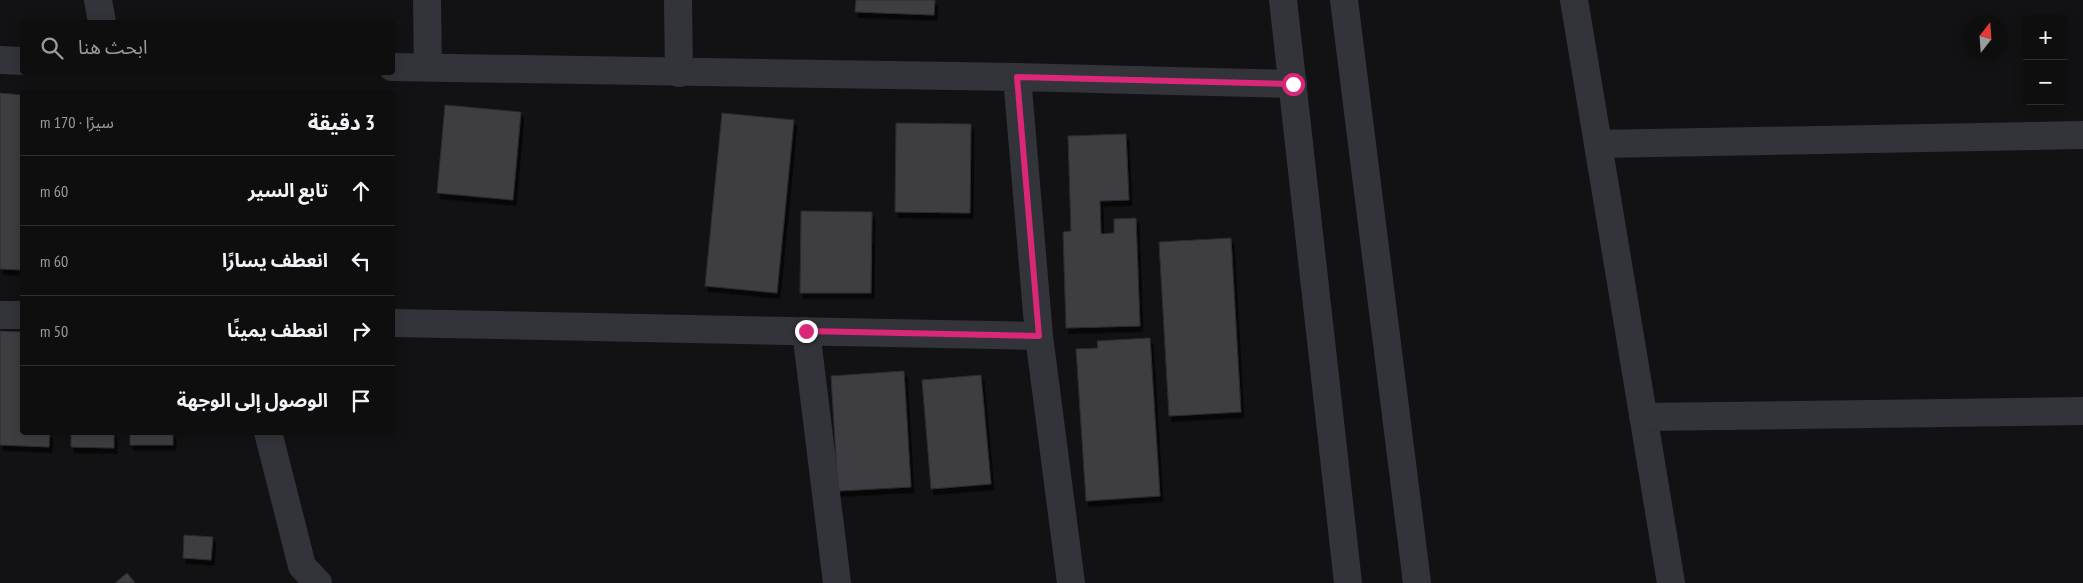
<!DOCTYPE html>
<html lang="ar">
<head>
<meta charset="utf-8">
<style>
  :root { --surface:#0e0e0f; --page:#171718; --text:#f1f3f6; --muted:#9b9c9e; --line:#2e2e2f }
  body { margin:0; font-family:"PT Sans Narrow","Noto Sans Arabic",sans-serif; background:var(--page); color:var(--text); direction:rtl }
  .controls { position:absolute; right:15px; top:15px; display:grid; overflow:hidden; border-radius:5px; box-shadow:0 2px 12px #0003 }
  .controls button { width:45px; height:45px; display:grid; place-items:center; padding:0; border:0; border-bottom:1px solid var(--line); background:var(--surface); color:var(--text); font:25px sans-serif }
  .compass { position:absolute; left:1963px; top:15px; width:45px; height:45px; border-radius:50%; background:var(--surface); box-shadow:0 2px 12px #0003; rotate:17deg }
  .stop { position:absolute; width:15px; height:15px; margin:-11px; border:4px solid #db2777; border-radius:50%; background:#fff }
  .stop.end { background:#db2777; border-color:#fff; box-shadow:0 1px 5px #0008 }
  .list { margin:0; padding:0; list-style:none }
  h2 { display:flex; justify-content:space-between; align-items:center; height:65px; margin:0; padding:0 20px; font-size:21px }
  h2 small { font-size:16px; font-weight:400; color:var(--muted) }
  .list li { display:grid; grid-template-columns:32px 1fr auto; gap:15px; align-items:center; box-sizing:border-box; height:70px; padding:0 20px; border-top:1px solid var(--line) }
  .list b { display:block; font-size:19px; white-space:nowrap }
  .list em { font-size:16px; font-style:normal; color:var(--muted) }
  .icon { flex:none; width:28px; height:28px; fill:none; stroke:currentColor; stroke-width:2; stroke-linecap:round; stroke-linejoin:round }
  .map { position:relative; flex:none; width:2083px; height:583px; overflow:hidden; direction:ltr }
  .search { position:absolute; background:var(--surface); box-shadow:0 2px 12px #0003; left:20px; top:20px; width:375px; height:55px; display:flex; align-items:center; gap:12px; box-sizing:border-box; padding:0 18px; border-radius:5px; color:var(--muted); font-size:19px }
  .panel { position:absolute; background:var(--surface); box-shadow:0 2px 12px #0003; left:20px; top:90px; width:375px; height:345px; border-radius:5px; direction:rtl }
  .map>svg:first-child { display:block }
  .building { fill:#3c3d42; stroke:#2c2c30; filter:url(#shadow) }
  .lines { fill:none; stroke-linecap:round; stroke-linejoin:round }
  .minor { stroke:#333439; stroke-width:28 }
  .route { stroke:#db2777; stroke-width:6 }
</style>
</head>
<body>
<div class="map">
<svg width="2083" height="583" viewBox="0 0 2083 583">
  <defs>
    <filter id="shadow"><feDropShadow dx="3" dy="5.5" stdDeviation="0" flood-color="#0009"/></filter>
  </defs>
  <rect width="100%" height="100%" fill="#121214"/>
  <path class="building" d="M856,0H935L934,15L855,12Z
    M0,93L22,95V270L0,269Z
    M445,105L521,112L513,200L437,193Z
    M722,113L794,120L777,293L705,286Z
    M896,123L971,124L970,213L895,212Z
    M1126,134L1129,200L1100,201L1101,234L1114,233V219L1136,218L1140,326L1066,328L1063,232L1071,231L1068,136Z
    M801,211L872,212L871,293H800Z
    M1231,238L1241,412L1169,416L1159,242Z
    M0,331L22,332V432H50L49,447L0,445Z
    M1150,338L1160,496L1086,501L1076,349L1098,348L1097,341Z
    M904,371L911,487L838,491L831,376Z
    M981,375L991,484L931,489L922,380Z
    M71,432H114V448L71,447Z
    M130,432H173V445H130Z
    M184,535L213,537L211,560L183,558Z
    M127,573L135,583H115Z"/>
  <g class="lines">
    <path class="minor" d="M98,0L102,22
      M427,0L428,68
      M678,0L679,73
      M1283,0L1348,583
      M1344,0L1417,583
      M1574,0L1671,583
      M0,60L22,61
      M392,67L1017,77L1293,84
      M1017,77L1039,336L1071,583
      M1598,144L2083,135
      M0,315H22
      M392,323L1039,336
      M806,331L837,583
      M1643,417L2083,411
      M268,432L302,566L318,583"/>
  </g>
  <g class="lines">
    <path class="route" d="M806,331L1039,336L1017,77L1293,84"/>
  </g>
</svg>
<div class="controls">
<button>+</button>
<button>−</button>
</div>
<svg class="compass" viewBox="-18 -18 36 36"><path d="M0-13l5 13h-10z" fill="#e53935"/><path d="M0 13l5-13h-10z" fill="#9b9c9e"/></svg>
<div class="stop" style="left:1293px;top:84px"></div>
<div class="stop end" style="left:806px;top:331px"></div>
<div class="search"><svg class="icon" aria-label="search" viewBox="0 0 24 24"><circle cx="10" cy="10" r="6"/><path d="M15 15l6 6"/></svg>ابحث هنا</div>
<section class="panel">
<h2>3 دقيقة<small>سيرًا · 170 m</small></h2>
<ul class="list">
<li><svg class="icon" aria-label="ahead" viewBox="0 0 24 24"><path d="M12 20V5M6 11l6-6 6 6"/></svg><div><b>تابع السير</b></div><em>60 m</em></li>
<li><svg class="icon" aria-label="left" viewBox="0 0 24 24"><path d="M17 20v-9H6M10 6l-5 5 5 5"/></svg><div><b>انعطف يسارًا</b></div><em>60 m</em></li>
<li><svg class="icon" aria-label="right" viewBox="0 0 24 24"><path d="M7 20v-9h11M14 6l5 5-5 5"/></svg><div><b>انعطف يمينًا</b></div><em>50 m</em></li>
<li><svg class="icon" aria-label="arrive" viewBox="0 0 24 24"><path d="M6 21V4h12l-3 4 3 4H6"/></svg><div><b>الوصول إلى الوجهة</b></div></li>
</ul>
</section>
</div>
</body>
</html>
